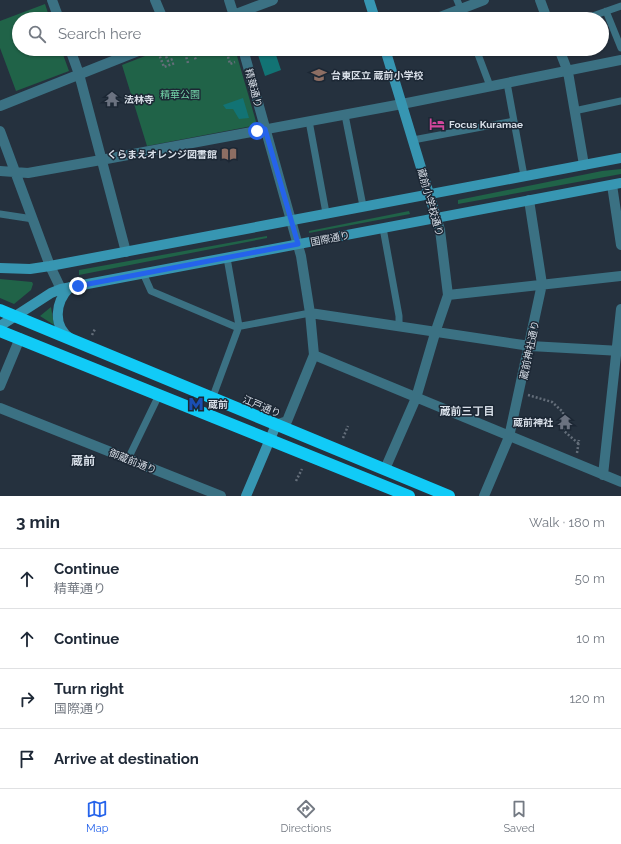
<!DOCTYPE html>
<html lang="en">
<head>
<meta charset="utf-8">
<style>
  :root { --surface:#fff; --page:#f6f6f7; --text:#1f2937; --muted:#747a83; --line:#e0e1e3; --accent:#2563eb }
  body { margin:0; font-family:Raleway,"Noto Sans JP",sans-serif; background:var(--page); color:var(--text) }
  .stop { position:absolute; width:12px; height:12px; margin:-9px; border:3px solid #2563eb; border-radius:50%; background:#fff }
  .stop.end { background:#2563eb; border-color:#fff; box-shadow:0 1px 4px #0008 }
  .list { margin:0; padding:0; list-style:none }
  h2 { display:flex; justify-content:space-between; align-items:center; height:52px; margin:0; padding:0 16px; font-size:17px }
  h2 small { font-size:13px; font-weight:400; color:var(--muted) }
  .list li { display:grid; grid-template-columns:26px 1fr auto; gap:12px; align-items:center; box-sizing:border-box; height:60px; padding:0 16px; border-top:1px solid var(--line) }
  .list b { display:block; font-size:15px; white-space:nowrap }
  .list p { margin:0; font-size:13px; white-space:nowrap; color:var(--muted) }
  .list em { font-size:13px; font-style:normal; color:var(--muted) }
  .icon { flex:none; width:22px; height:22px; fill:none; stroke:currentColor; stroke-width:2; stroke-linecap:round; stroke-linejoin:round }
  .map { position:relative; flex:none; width:621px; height:496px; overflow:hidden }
  .search { position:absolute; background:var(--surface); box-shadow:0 1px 3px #0004; left:12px; right:12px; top:12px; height:44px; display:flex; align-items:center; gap:10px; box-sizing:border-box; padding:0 14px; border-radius:22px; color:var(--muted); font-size:15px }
  .sheet { height:292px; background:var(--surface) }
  nav { display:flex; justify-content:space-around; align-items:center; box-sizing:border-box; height:56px; border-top:1px solid var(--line); background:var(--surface); font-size:11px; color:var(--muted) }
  nav a { display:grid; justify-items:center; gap:2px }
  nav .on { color:var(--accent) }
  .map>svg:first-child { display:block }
  .green { fill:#206348 }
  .water { fill:#127374 }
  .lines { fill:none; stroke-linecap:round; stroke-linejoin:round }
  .path { stroke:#646e7a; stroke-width:2.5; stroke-dasharray:2 2; stroke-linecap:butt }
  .lane { stroke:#3b7183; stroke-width:7 }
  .street { stroke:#3b7183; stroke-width:10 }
  .secondary { stroke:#3796b2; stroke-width:10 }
  .highway { stroke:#11cbf7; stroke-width:12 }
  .route { stroke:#2563eb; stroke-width:5 }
  .labels { text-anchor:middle; stroke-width:3; stroke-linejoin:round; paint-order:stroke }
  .poi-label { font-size:10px; font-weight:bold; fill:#d8dfe8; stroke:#1c2734; text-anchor:start }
  .street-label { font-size:10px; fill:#d8dfe8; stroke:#1c2734 }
  .park-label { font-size:10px; fill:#74d5a9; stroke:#1c2734 }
  .neighbourhood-label { font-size:11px; font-weight:bold; fill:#d8dfe8; stroke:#1c2734 }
  .quarter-label { font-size:12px; font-weight:bold; fill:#d8dfe8; stroke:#1c2734 }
</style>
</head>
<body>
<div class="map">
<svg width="621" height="496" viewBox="0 0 621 496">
  <rect width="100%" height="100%" fill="#25313e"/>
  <path class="green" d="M45,4L50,19H19V49H61L69,71L16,91L0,48V21Z
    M163,49H235L257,125L147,146L122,65Z
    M621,169V174L458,204V200L602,171Z
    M409,211L410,214L309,233V231Z
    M267,236V238L79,275V270Z
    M0,279L32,282L33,284L31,290L14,304L0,298Z
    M51,307L54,325L40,316Z"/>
  <path class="water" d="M256,49H274L281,70L265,76Z
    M243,98L249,118L239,119L233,109H226L223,105Z"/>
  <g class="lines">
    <path class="path" d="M157,49L164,67L175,63
      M163,49L168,61L173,59
      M226,49L230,64L235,62
      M192,50L196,60
      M188,63L185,53L196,49
      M92,335L95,329
      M528,395L552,402L563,412L564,431L579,444
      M343,438L348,426
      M577,453L579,440
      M296,481L302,469"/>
    <path class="lane" d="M457,0L465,19
      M606,11L621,48
      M584,19L621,6
      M476,49L490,86
      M507,83L524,176
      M574,111L621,101
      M345,115L363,206
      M309,121L326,213
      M413,140L514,121
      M0,214L33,219
      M383,228L399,316V325
      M143,273L151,291L236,327L310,313
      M212,399L239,326L227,258
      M128,459L159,395"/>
    <path class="street" d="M52,0L59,19
      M155,0L163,19
      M229,0L235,19
      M540,0L547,19
      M223,19L273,0
      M435,19L484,0
      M70,49L79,74L126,252
      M243,49L301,256L310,313L314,355L287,421L276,425
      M559,49L568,72L584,165
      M0,106L143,49
      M0,131L50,266L61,289
      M0,171L28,173L101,160L402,104L621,60
      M612,185L621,245
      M448,295L621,276
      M310,313L530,346L621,351
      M314,355L621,482
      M0,386L20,338
      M0,408L221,496
      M385,469L416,398L436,330L448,295L440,230L436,217
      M603,475L621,309
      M484,496L509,437L542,284L529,200"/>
    <path class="secondary" d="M369,0L375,19
      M385,49L436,217
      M0,268L30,269L50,266L621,158
      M70,287C55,302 52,326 71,339
      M0,326L51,293L61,289L621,183
      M246,496L276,425"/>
    <path class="highway" d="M0,310L449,496
      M0,331L409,496"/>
  </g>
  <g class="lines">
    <path class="route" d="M78,286L298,244L265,129L257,131"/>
  </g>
  <defs>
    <g id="school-bare" transform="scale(1.2)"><path d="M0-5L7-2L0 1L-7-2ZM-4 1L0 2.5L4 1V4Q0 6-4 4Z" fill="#8d6e63" stroke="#1c2734" stroke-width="2.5" paint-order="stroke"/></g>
    <g id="temple-bare" transform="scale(1.2)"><path d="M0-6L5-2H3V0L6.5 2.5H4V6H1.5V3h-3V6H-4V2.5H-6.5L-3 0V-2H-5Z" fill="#6b7280" stroke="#1c2734" stroke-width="2.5" paint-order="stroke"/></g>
    <g id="hotel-bare" transform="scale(1.2)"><path d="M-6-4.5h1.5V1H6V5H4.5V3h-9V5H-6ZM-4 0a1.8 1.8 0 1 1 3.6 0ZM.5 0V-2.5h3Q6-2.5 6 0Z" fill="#d1479c" stroke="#1c2734" stroke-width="2.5" paint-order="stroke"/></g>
    <g id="library-bare" transform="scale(1.2)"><path d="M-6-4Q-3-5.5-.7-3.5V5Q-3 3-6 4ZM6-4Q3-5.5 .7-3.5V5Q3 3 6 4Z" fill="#8d6e63" stroke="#1c2734" stroke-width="2.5" paint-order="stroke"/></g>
    <g id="metro-bare" transform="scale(1.2)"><path d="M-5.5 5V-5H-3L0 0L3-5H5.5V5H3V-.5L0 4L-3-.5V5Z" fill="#1a4fb4" stroke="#1c2734" stroke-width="2.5" paint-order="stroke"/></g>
  </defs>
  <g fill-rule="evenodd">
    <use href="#school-bare" x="319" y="75"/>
    <use href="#temple-bare" x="112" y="99"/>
    <use href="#hotel-bare" x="437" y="124"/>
    <use href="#library-bare" x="229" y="154"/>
    <use href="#metro-bare" x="196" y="404"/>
    <use href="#temple-bare" x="565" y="422"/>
  </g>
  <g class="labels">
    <g class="poi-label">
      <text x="331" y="79">台東区立 蔵前小学校</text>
      <text x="124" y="103">法林寺</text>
      <text x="449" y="128">Focus Kuramae</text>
      <text x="217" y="158" text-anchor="end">くらまえオレンジ図書館</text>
      <text x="208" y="408">蔵前</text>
      <text x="553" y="426" text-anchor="end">蔵前神社</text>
    </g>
    <g class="street-label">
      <text transform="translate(254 88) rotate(75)" y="4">精華通り</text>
      <text transform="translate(431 202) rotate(74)" y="4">蔵前小学校通り</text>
      <text transform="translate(330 238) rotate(-11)" y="4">国際通り</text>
      <text transform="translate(529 350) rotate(-78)" y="4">蔵前神社通り</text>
      <text transform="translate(262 406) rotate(23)" y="4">江戸通り</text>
      <text transform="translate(133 461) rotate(22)" y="4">御蔵前通り</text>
    </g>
    <g class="park-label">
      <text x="180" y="98">精華公園</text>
    </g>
    <g class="neighbourhood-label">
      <text x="467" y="415">蔵前三丁目</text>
    </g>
    <g class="quarter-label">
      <text x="83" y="465">蔵前</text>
    </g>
  </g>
</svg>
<div class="stop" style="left:257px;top:131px"></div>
<div class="stop end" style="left:78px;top:286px"></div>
<div class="search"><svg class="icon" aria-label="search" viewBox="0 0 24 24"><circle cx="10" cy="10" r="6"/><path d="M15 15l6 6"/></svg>Search here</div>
</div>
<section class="sheet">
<h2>3 min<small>Walk · 180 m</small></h2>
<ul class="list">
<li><svg class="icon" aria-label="ahead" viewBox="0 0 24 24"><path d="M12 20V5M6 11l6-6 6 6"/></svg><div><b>Continue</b><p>精華通り</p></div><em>50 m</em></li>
<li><svg class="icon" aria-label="ahead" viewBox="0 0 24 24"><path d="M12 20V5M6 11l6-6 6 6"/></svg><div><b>Continue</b></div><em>10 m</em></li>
<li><svg class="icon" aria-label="right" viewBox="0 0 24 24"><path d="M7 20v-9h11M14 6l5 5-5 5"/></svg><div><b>Turn right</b><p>国際通り</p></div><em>120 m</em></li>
<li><svg class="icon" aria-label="arrive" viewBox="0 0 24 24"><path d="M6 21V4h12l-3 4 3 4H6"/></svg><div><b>Arrive at destination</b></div></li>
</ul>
</section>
<nav>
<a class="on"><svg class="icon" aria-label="map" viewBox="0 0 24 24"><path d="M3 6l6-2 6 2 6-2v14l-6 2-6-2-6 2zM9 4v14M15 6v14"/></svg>Map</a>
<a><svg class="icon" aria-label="directions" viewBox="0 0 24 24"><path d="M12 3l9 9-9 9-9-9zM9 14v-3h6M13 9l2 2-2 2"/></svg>Directions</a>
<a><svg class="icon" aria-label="saved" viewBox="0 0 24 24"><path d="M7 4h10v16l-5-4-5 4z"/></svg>Saved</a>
</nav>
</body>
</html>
